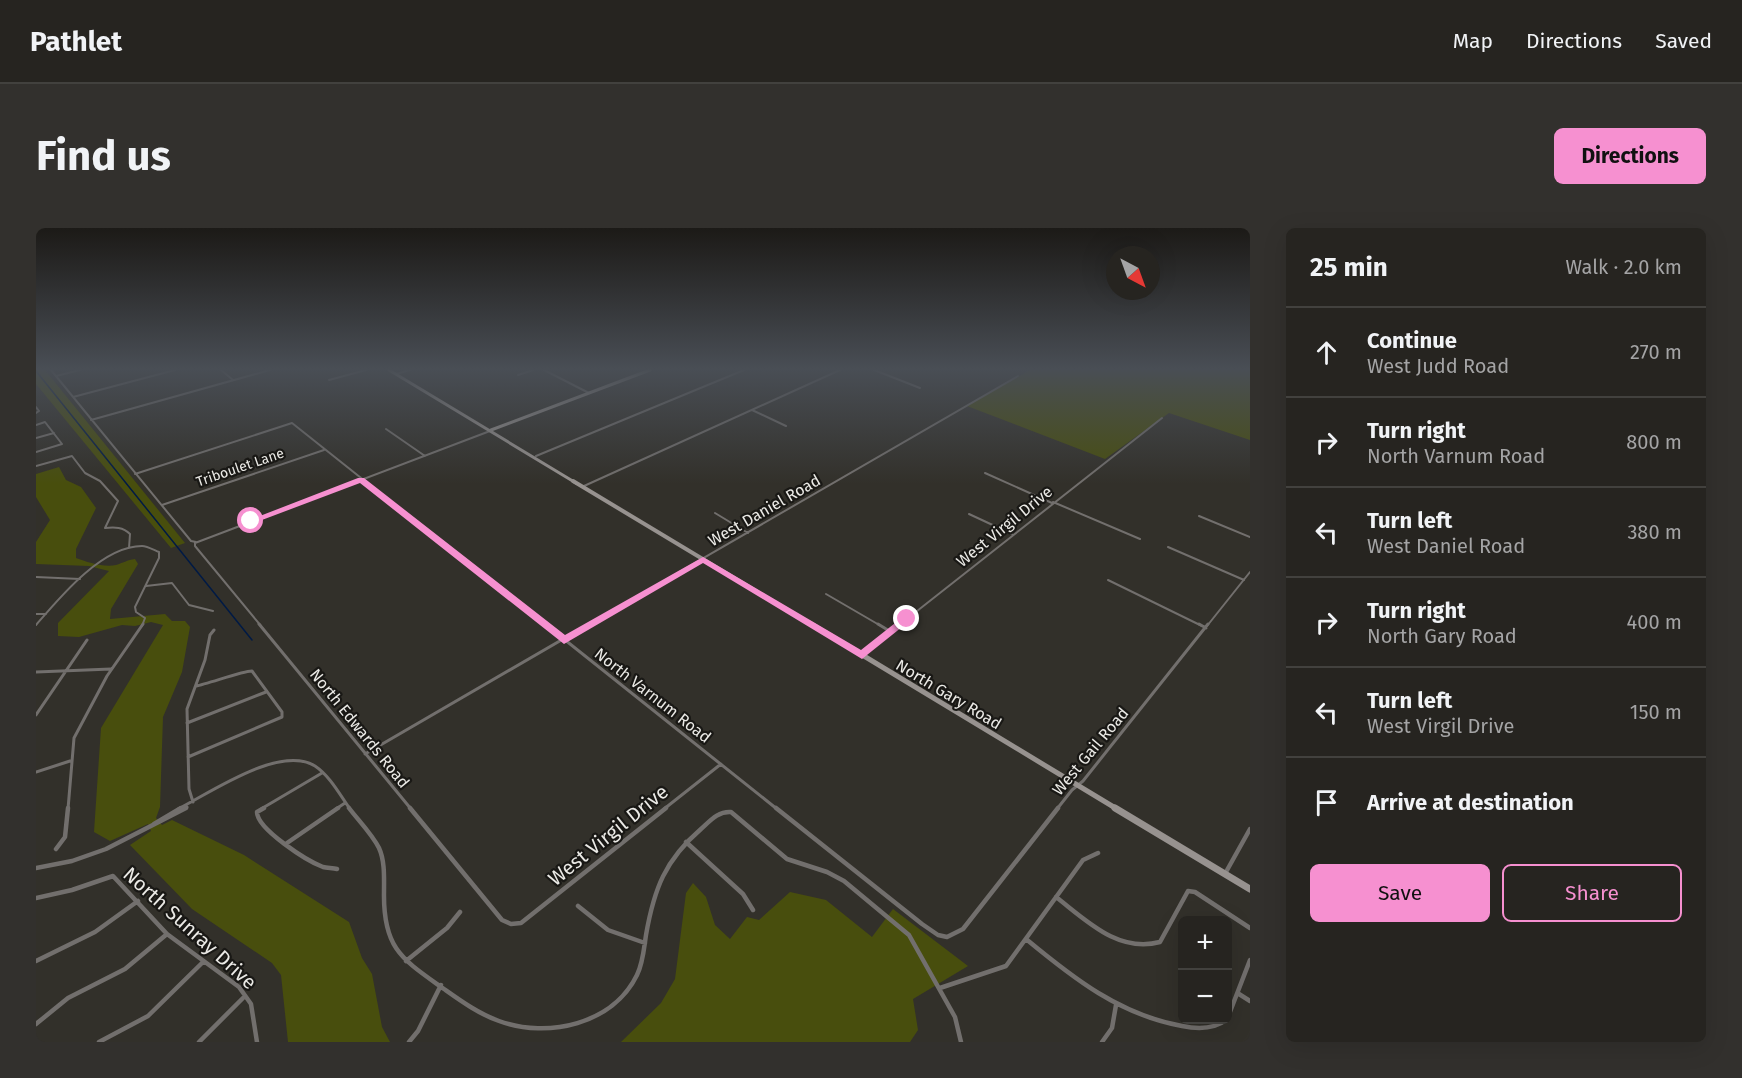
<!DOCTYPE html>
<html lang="en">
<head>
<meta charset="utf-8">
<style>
  :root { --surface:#262420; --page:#32302d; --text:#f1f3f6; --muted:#a4a4a5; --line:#42413e; --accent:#f690d0 }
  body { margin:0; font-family:"Fira Sans",sans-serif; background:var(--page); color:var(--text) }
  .controls { position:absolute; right:18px; bottom:18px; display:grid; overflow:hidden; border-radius:9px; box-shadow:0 6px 24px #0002 }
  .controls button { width:54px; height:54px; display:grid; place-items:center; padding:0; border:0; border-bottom:2px solid var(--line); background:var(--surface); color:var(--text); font:30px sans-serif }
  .compass { position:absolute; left:1070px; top:18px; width:54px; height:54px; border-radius:50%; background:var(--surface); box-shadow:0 6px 24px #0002; rotate:139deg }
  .stop { position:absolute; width:18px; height:18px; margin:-14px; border:4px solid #f690d0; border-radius:50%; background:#fff }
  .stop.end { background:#f690d0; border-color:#fff; box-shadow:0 2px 6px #0008 }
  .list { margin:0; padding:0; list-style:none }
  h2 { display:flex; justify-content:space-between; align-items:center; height:78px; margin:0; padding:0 24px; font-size:26px }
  h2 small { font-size:20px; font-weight:400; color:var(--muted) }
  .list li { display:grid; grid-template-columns:39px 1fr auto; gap:18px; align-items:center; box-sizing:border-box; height:90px; padding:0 24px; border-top:2px solid var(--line) }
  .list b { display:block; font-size:22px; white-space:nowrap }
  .list p { margin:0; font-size:20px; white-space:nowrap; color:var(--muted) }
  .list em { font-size:20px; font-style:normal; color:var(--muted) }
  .actions { display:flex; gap:12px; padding:18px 24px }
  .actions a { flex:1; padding:14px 0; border:2px solid var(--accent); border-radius:9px; text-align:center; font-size:21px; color:var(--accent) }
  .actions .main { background:var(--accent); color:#111 }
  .icon { flex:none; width:33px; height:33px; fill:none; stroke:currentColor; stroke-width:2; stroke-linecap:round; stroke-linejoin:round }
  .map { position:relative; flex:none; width:1214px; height:814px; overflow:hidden; border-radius:9px }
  header { display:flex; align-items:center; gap:36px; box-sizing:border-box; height:84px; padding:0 30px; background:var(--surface); border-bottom:2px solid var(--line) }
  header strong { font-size:28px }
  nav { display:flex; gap:33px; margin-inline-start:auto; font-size:21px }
  .intro { display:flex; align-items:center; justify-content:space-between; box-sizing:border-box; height:144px; padding:0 36px }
  h1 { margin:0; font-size:42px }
  .button { padding:15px 27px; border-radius:9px; background:var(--accent); color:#111; font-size:21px; font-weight:700 }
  main { display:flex; gap:36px; padding:0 36px }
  aside { flex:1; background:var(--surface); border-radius:9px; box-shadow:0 6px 24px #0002 }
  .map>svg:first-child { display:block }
  .green { fill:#484e0d }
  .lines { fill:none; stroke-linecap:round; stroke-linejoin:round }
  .stream { stroke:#001a45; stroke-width:1.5 }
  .street-far2 { stroke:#726f6d; stroke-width:2 }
  .street-far1 { stroke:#726f6d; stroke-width:3 }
  .street { stroke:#726f6d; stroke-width:4.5 }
  .secondary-far3 { stroke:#97928f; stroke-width:3 }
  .secondary-far2 { stroke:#97928f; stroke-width:4 }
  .secondary-far1 { stroke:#97928f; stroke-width:5 }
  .secondary { stroke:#97928f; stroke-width:7 }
  .route { fill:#f690d0 }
  .labels { text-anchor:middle; stroke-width:4.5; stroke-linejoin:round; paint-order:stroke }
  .far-street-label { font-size:14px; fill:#ebeae6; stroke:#191815 }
  .street-label { font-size:16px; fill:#ebeae6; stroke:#191815 }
  .near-street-label { font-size:20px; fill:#ebeae6; stroke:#191815 }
</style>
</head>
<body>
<header>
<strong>Pathlet</strong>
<nav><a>Map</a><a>Directions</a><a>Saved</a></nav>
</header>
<div class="intro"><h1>Find us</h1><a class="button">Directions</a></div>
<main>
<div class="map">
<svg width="1214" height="814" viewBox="0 0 1214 814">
  <rect width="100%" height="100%" fill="#32302a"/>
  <path class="green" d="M0,142H9L149,315L135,320L0,156Z
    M994,142H1214V212L1133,185L1069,231L931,178Z
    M23,239L30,252L45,259L60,280L40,321V330C51,334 68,340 80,337C87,335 91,332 99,331L102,336L75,381L74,391L129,386L136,393H149L154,399L146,444L127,489L124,579L120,590L126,597L136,592L208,627L313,694L326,730L336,746L346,799L354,814H252L245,747L236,735L156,681L94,617L115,603L112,596L74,613L58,604L65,500L127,397L115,394L99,398L86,397L43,409L22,408V395L73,343L53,338L0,336V314L14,292L0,269V246Z
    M657,655L670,669L679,697L694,711L711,689L723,692L754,664L790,672L836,709L857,681L932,738L877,771L882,802L874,814H585L625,775L639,751L650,665Z"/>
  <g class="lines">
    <path class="stream" d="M0,143L216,412"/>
    <path class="street-far2" d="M15,142L155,313L160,314
      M185,142L197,152
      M508,142L553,165
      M838,142L884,160
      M360,146L374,142
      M482,147L497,142
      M20,148L44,142
      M293,152L330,142
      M37,169L139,142
      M0,179L3,183L0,185
      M716,182L750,198
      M55,192L234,142
      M0,197L9,194L26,216L0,224
      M350,201L389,228
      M0,210L18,205
      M500,228L708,142
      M0,238L36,228L49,245L64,253L82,273L69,300C79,299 87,299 94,306L93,320
      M949,245L1016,275
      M99,246L256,195L511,398
      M548,258L804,142
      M1017,274L1104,311
      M126,277L288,222
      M679,285L712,305
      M933,286L976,306
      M1163,288L1214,309
      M1132,319L1208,352
      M0,349L44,351
      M1072,352L1166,398
      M110,358L136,355L153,377L177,383
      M790,366L845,398
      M0,386H10
      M0,397C24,369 66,318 106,318C111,318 118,322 123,324V330L99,379L100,384L109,390L106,398
      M225,398L159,318V315L454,203
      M550,398L982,148
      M862,398L1126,190
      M1171,398L1214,344"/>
    <path class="street-far1" d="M223,396L375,581
      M509,396L741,581
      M842,396L855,404
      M1163,396L1170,400
      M827,426L864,396
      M0,444L75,441
      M0,487L51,412
      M151,495L230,464
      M329,526L553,396
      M152,529L246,489V484L216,443C210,442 171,456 160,458
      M0,544L34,533
      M157,574L153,561L151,481L169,432L174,407L178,402
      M32,581L38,510L71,448L107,396
      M142,581C174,565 244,516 279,538C294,548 304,567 314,581
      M147,581L151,579
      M225,581L286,545
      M300,581L309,575
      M628,581L685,536
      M1021,581L1036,562L1047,553L1172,396"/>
    <path class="street" d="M228,580L221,584C221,601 271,633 287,639C291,640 297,640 301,641
      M313,580C322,592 336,606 343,620C349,633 348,650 348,664C347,721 366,731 408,761C425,773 443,786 463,793C512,811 577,796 601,747C607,735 608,720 610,707C618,661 629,632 665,601C674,593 682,583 695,584L751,631L791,644L808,653L873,707L919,789L925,814
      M374,580L466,692L475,696L485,695L630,580
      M740,580L886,696L902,707L911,709L927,701L1022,580
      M118,596L145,580
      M650,614L707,666L717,682
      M251,615L302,580
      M20,621L29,609L32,580
      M0,640L36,633L70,621L150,580
      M1190,644L1214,601
      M1020,669C1051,693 1082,725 1124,714L1152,663L1159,664L1214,700
      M0,670L36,662L77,648L131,706L203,759L215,776L221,814
      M542,678L572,702L609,715
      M990,711C1037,750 1084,787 1146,798C1161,801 1177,802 1190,792
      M0,733L59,704L102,673
      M370,733L411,700L424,684
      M904,760L970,738L1047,632L1062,625
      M1203,766L1214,773
      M1192,789L1214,732
      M0,796L32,770L89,741L131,706
      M63,814L112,788L167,734
      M163,814L209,768
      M373,814L382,803L405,757
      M1066,814L1076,800L1080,777"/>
    <path class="secondary-far3" d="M353,142L540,255
      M455,202L614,142"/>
    <path class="secondary-far2" d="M537,253L778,398"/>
    <path class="secondary-far1" d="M775,396L1081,581"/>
    <path class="secondary" d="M1079,580L1214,661"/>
  </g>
  <linearGradient id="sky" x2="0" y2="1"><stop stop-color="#1c1a17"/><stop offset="0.55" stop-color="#494e55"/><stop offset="1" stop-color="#494e55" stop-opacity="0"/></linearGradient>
  <rect width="1214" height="256" fill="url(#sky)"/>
  <path class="route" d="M322,250H328L529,407L667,329L825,422L868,388L871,387L876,391L826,431L667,335L528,416L324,255L218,295L211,293Z"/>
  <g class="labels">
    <g class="far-street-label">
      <text transform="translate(204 239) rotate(-19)" y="5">Triboulet Lane</text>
    </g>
    <g class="street-label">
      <text transform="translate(728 282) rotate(-30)" y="6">West Daniel Road</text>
      <text transform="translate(968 298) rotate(-39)" y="6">West Virgil Drive</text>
      <text transform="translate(913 466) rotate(31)" y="6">North Gary Road</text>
      <text transform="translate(617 467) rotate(38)" y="6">North Varnum Road</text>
      <text transform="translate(324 500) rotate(51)" y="6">North Edwards Road</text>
      <text transform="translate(1054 523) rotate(-50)" y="6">West Gail Road</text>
    </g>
    <g class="near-street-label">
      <text transform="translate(572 607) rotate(-39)" y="7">West Virgil Drive</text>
      <text transform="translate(154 700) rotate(42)" y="7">North Sunray Drive</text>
    </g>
  </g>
</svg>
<div class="controls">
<button>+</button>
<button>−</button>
</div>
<svg class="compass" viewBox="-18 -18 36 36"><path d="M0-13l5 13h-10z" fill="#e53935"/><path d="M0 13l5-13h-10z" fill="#a4a4a5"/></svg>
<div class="stop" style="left:215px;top:293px"></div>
<div class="stop end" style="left:871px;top:391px"></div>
</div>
<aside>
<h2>25 min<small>Walk · 2.0 km</small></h2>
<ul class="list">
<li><svg class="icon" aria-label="ahead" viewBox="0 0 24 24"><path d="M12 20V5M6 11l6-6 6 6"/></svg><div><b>Continue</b><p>West Judd Road</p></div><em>270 m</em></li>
<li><svg class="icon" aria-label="right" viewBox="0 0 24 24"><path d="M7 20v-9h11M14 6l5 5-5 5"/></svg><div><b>Turn right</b><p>North Varnum Road</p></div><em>800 m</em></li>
<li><svg class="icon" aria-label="left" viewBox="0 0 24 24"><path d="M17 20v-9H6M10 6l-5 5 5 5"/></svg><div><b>Turn left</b><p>West Daniel Road</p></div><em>380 m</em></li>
<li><svg class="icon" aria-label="right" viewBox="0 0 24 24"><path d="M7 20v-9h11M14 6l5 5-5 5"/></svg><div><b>Turn right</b><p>North Gary Road</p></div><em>400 m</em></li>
<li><svg class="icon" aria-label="left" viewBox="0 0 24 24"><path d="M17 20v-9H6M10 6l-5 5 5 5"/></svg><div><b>Turn left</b><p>West Virgil Drive</p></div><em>150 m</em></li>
<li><svg class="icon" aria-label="arrive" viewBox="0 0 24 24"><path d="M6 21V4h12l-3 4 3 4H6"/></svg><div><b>Arrive at destination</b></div></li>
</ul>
<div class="actions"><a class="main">Save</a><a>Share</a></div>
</aside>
</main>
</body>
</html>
